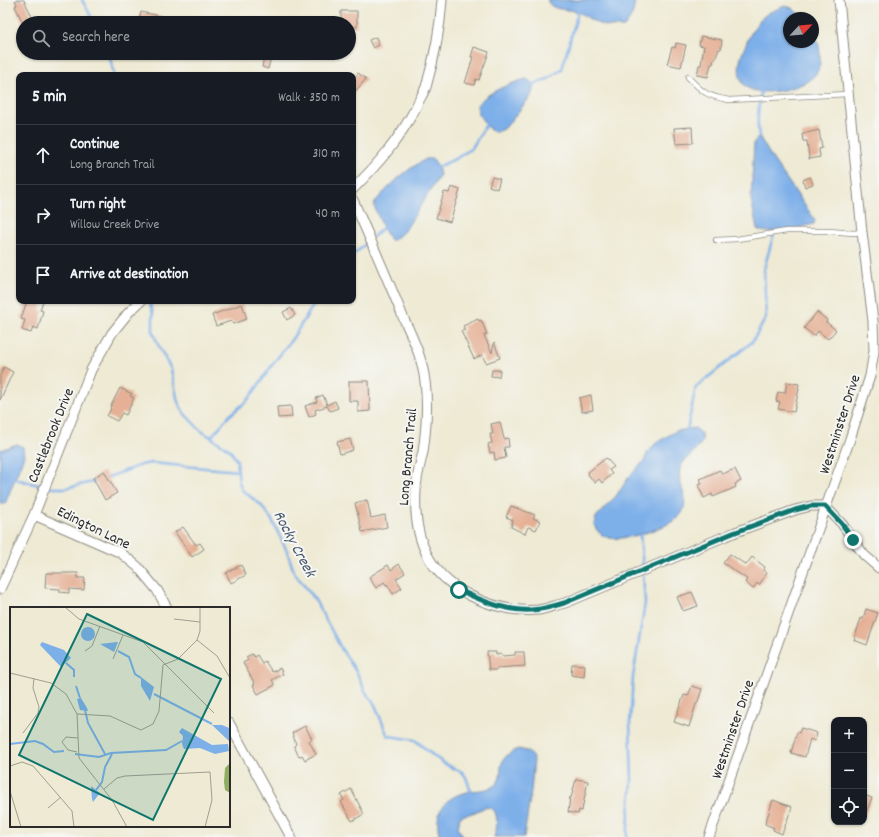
<!DOCTYPE html>
<html lang="en">
<head>
<meta charset="utf-8">
<style>
  :root { --surface:#171b24; --page:#20242c; --text:#f1f3f6; --muted:#9ea1a6; --line:#363941 }
  body { margin:0; font-family:Dekko,sans-serif; background:var(--page); color:var(--text) }
  .controls { position:absolute; right:12px; bottom:12px; display:grid; overflow:hidden; border-radius:8px; box-shadow:0 1px 3px #0004 }
  .controls button { width:36px; height:36px; display:grid; place-items:center; padding:0; border:0; border-bottom:1px solid var(--line); background:var(--surface); color:var(--text); font:20px sans-serif }
  .compass { position:absolute; left:783px; top:12px; width:36px; height:36px; border-radius:50%; background:var(--surface); box-shadow:0 1px 3px #0004; rotate:64deg }
  .stop { position:absolute; width:12px; height:12px; margin:-9px; border:3px solid #0f766e; border-radius:50%; background:#fff }
  .stop.end { background:#0f766e; border-color:#fff; box-shadow:0 1px 4px #0008 }
  .list { margin:0; padding:0; list-style:none }
  h2 { display:flex; justify-content:space-between; align-items:center; height:52px; margin:0; padding:0 16px; font-size:17px }
  h2 small { font-size:13px; font-weight:400; color:var(--muted) }
  .list li { display:grid; grid-template-columns:26px 1fr auto; gap:12px; align-items:center; box-sizing:border-box; height:60px; padding:0 16px; border-top:1px solid var(--line) }
  .list b { display:block; font-size:15px; white-space:nowrap }
  .list p { margin:0; font-size:13px; white-space:nowrap; color:var(--muted) }
  .list em { font-size:13px; font-style:normal; color:var(--muted) }
  .icon { flex:none; width:22px; height:22px; fill:none; stroke:currentColor; stroke-width:2; stroke-linecap:round; stroke-linejoin:round }
  .map { position:relative; flex:none; width:879px; height:837px; overflow:hidden }
  .search { position:absolute; background:var(--surface); box-shadow:0 1px 3px #0004; left:16px; top:16px; width:340px; height:44px; display:flex; align-items:center; gap:10px; box-sizing:border-box; padding:0 14px; border-radius:22px; color:var(--muted); font-size:15px }
  .panel { position:absolute; background:var(--surface); box-shadow:0 1px 3px #0004; left:16px; top:72px; width:340px; height:232px; border-radius:8px }
  .map>svg:first-child { display:block }
  .water { fill:#7dafe9; stroke:#546d8a }
  .lines { fill:none; stroke-linecap:round; stroke-linejoin:round }
  .stream { stroke:#7dafe9; stroke-width:2.5 }
  .building { fill:#e5b095 }
  .lane-casing { stroke:#8c8a80; stroke-width:6 }
  .street-casing { stroke:#8c8a80; stroke-width:11 }
  .lane { stroke:#fff; stroke-width:4.5 }
  .street { stroke:#fff; stroke-width:9 }
  .route { stroke:#0f766e; stroke-width:5 }
  .labels { text-anchor:middle; stroke-width:4; stroke-linejoin:round; paint-order:stroke }
  .street-label { font-size:15px; fill:#2b2b2b; stroke:#f6f6f2 }
  .water-label { font-size:16px; font-style:italic; fill:#48596e; stroke:#f6f6f2 }
  .inset-river { fill:none; stroke:#7dafe9; stroke-width:2 }
  .inset-road { fill:none; stroke:#a09e90; stroke-width:1 }
  .view { fill:#0f766e; fill-opacity:0.15; stroke:#0f766e; stroke-width:2 }
  .inset-edge { fill:none; stroke:#2b2b2b; stroke-width:2 }
</style>
</head>
<body>
<div class="map">
<svg width="879" height="837" viewBox="0 0 879 837">
  <rect width="100%" height="100%" fill="#f6f6f2"/>
  <filter id="ink" filterUnits="userSpaceOnUse"><feTurbulence type="fractalNoise" baseFrequency=".025" numOctaves="2"/><feDisplacementMap in="SourceGraphic" scale="8" xChannelSelector="R" yChannelSelector="G"/><feConvolveMatrix kernelMatrix="1 2 1 2 8 2 1 2 1" color-interpolation-filters="sRGB"/></filter>
  <filter id="wash" filterUnits="userSpaceOnUse"><feTurbulence type="fractalNoise" baseFrequency=".012" numOctaves="4" result="noise"/><feDisplacementMap in="SourceGraphic" scale="16" xChannelSelector="R" yChannelSelector="G"/><feGaussianBlur stdDeviation="0.9" result="paint"/><feColorMatrix in="noise" values="0 0 0 0 0 0 0 0 0 0 0 0 0 0 0 0 0 1.4 0 .05"/><feComposite in="paint" operator="in"/></filter>
  <g filter="url(#wash)">
    <rect width="100%" height="100%" fill="#eeead4"/>
    <path class="water" d="M547,0H635C634,11 632,18 624,27C615,27 604,27 597,23C590,20 584,14 578,12C567,8 552,12 547,0Z
      M785,6L792,8L803,18H789V42H813V33C818,40 820,47 820,56C823,80 798,87 779,91C770,92 757,93 748,88C735,80 739,60 744,49C749,36 757,19 770,12C775,10 780,8 785,6Z
      M526,79L529,80L533,84V90L531,96L505,128L496,132L490,130L478,114L477,105C487,92 511,83 526,79Z
      M759,136L772,158L815,220L814,224C800,227 768,237 757,229L751,199L754,142Z
      M426,159H433L438,166L440,175L406,229L394,240H390L383,228L374,206L375,202C393,182 403,172 426,159Z
      M695,428C717,442 683,455 680,469C677,483 689,497 683,511C676,527 625,541 610,538C602,536 597,532 594,525L596,517L616,496L629,477L644,461L648,452L656,443L676,431Z
      M17,444L23,447L24,456L5,504H0V450Z
      M518,749L527,751L534,759L531,792L524,837H494C497,828 501,804 484,808C480,809 476,812 472,813C468,815 464,814 460,817L458,828L464,837H440C432,811 446,795 472,791C479,790 489,790 495,785C507,776 491,760 518,749Z"/>
    <g class="lines">
      <path class="stream" d="M82,0L95,23
        M109,53L114,75
        M532,85L548,79L562,69L578,12
        M759,136C756,121 759,106 761,91
        M436,168L457,158L472,148L487,123
        M373,237L385,226
        M353,255L369,241
        M149,301L153,313V332L160,349L171,369L178,402L184,413L200,430L230,450L237,461L239,482L242,490L261,505L272,520L287,551L294,572L315,600L342,650L357,673L365,691L375,705L387,734L389,736L415,740L435,757L445,764L462,772L466,777L471,792
        M687,430L696,387L752,342L766,318L764,269L774,233
        M211,437L229,416L246,402L251,396L273,364L292,339L316,301
        M12,478L50,488H66L97,481
        M106,478L141,465L151,463L238,471
        M640,535L643,568
        M627,837L632,781L630,723L633,677L645,603L643,573"/>
    </g>
    <g id="blocks">
      <path class="building" d="M15,0H24L35,23H23L15,6L17,5Z
        M341,11H357V27H349V23H341Z
        M141,12L179,20L178,23H138Z
        M701,36L722,40L721,49H719L715,60L714,59L713,64H711L708,77L697,75L699,65H701L704,46L699,45Z
        M376,37L379,45L373,48L369,40Z
        M676,43L686,45L681,67L667,64L672,47L675,48Z
        M474,47L489,52L479,80L476,79L474,85L465,83L473,57H471Z
        M264,56L271,57L268,69L262,67Z
        M358,73L366,79L353,94V79Z
        M692,127L693,143L676,144L674,128Z
        M819,130L822,148L819,149L820,157L809,159L807,141H803L802,134Z
        M492,177L500,179L497,189L489,186Z
        M810,177L813,184L805,187L803,180Z
        M451,187L460,190L450,222L436,218L444,192L449,193Z
        M27,301H43L40,310L43,311L38,329L33,327L31,333L22,330L25,320L21,319Z
        M242,304L247,319L233,324L231,321L216,326L212,315Z
        M291,308L295,315L287,320L283,312Z
        M817,312L827,320L826,322L836,330L828,339L818,331L814,336L804,328Z
        M478,319L479,321L481,320L487,334L484,335L492,353L494,342L500,358L486,363L482,355L474,359L461,331L465,330L463,326Z
        M4,367L13,372L0,400V376Z
        M492,370H500L499,377L491,376Z
        M349,381H369L370,411L358,412V401H349Z
        M787,382L799,384L798,389H799L794,412L778,409L780,402L776,401L778,392L785,393Z
        M120,388L132,394L130,396L134,398L126,415L122,413L117,421L107,416L111,409L110,408Z
        M323,395L327,405L335,401L338,408L330,411L327,406L315,410L316,414L309,417L305,406L317,402L316,398Z
        M591,395L593,410L582,412L579,398Z
        M291,406L292,417L278,418L277,407Z
        M500,422L504,439L508,438L509,447H504L506,458L495,460L494,452L490,453L488,444L492,443L490,434H493L491,424Z
        M350,439L353,450L340,454L337,442Z
        M606,458L614,467L609,470L612,474L602,483L599,479L595,483L587,473Z
        M735,469L741,481L735,484L736,487L713,497L712,494L704,498L698,485L702,484L700,479L720,470L722,474Z
        M104,471L117,493L105,500L93,478Z
        M367,500L371,518L385,515L387,527L362,532L355,503Z
        M511,506L535,515L533,518L540,521L536,530L528,527L525,534L511,527L513,520L506,517Z
        M183,527L196,545L200,543L204,549L192,557L175,532Z
        M730,554L746,565L752,557L765,567L763,570L767,573L759,585L757,583L753,589L745,582L747,579L723,563Z
        M399,564L405,573L396,579L402,588L393,594L387,584L386,585L384,582L376,588L369,577L388,565L391,570Z
        M241,565L246,575L231,583L226,573Z
        M46,573H78L77,578H85L84,590L69,589V593L60,592V589L45,588Z
        M692,592L698,606L683,611L677,597Z
        M866,609L878,613L867,645L854,640L861,618L863,619Z
        M487,652H496V655L502,654L503,656L515,655V652H524L525,666L497,668V670H489Z
        M252,654L254,657L257,655L262,663L265,661L272,672L280,668L283,674L272,680L275,685L258,694L253,685L255,684L243,663L248,660L246,657Z
        M572,664L585,665L584,677L571,675Z
        M692,686L702,689L697,704H696L689,727L674,722L684,695L688,696Z
        M305,726L312,739L309,741L316,754L305,760L302,755L299,757L294,746L296,744L292,733Z
        M801,728L817,733L815,741L810,739L805,757L791,753L797,732L799,733Z
        M576,779L588,781L583,805L582,811L579,810L578,814L568,812L570,797L571,798Z
        M351,789L364,814L352,821L341,802L344,800L341,795Z
        M864,795L872,798L864,818Z
        M773,800L792,807L782,834L773,830L774,828L765,824Z"/>
    </g>
  </g>
  <g filter="url(#ink)">
    <use href="#blocks" fill-opacity="0" stroke="#8c8a80" stroke-width="1"/>
    <g class="lines">
      <g class="lane-casing">
        <path id="lane" d="M688,77C703,93 707,96 729,100L848,94
          M716,240L737,239L787,231H829L853,233L862,232"/>
      </g>
      <g class="street-casing">
        <path id="street" d="M353,189C379,163 399,140 416,107C419,100 423,94 426,87C434,60 440,29 442,0
          M353,200C370,239 387,277 403,317C410,332 418,348 422,365C429,393 427,424 423,452C420,465 416,478 416,491C413,537 428,575 471,596C491,606 515,612 538,610C547,609 556,605 565,603L733,533L795,510L811,506H825L842,524L864,555L879,568
          M34,515L121,553L138,567L157,590L167,608
          M0,589L34,515L91,370L112,333L129,312L141,301
          M229,723L291,837
          M709,837L850,439L870,376L874,351L873,321L862,232L839,0"/>
      </g>
      <use href="#lane" class="lane"/>
      <use href="#street" class="street"/>
    </g>
  </g>
  <g class="lines" filter="url(#ink)">
    <path class="route" d="M459,590C484,602 512,614 540,609C548,608 557,605 564,603L733,533L795,510L811,506H825L842,524L853,540"/>
  </g>
  <g class="labels">
    <g class="street-label">
      <text transform="translate(839 424) rotate(-72)" y="5">Westminster Drive</text>
      <text transform="translate(50 435) rotate(-68)" y="5">Castlebrook Drive</text>
      <text transform="translate(407 457) rotate(-85)" y="5">Long Branch Trail</text>
      <text transform="translate(94 527) rotate(26)" y="5">Edington Lane</text>
      <text transform="translate(732 729) rotate(-71)" y="5">Westminster Drive</text>
    </g>
    <g class="water-label">
      <text transform="translate(296 543) rotate(62)" y="6">Rocky Creek</text>
    </g>
  </g>
  <g transform="translate(10 607)">
    <rect width="220" height="220" fill="#eeead4"/>
    <path d="M220,156V186L215,183L214,175L215,161Z" fill="#90ae62"/>
    <path d="M71 27a7 7 0 1 1 14 0a7 7 0 1 1-14 0ZM32,35L54,43L61,51L51,60L30,38ZM108,35L104,45L90,37L107,35ZM131,70L144,80L140,94L131,79ZM71,91L77,101L78,104L70,103L67,92ZM202,118H212L219,121L220,135ZM172,121L202,138L218,137L219,144L205,147L190,141L174,142L172,137L173,129L169,125ZM81,179L90,186L83,195L82,192Z" fill="#7dafe9"/>
    <path class="inset-river" d="M108,44L119,50L125,67L131,71M56,56L64,63V70M66,79L70,91M144,87L202,117M75,103L78,116L95,147M0,137L25,134L33,137L44,145L54,144M65,147L89,150L101,146L156,143L172,134M86,183L92,175L95,160L102,147"/>
    <path class="inset-road" d="M55,0L69,12L133,35L204,106M164,12L190,15M187,33L207,49L220,71M75,44L82,39L90,19M103,52L113,28M0,66L41,76L56,87L67,107L69,151L102,193L117,220M67,107L100,109L131,123L143,117L149,104L153,58L168,52L187,33L190,24V0M13,126L28,106L29,100L23,81L24,71M67,145L58,143L52,135L56,130L68,131M0,159L12,155L23,159L62,204L64,220M94,182L107,171L115,169L200,165L202,193L195,220M0,184L11,220M38,201L51,190"/>
    <path class="view" d="M77,7L211,72L143,213L9,148Z"/>
    <rect width="220" height="220" class="inset-edge"/>
  </g>
</svg>
<div class="controls">
<button>+</button>
<button>−</button>
<button><svg class="icon" aria-label="locate" viewBox="0 0 24 24"><circle cx="12" cy="12" r="6"/><path d="M12 2v4M12 18v4M2 12h4M18 12h4"/></svg></button>
</div>
<svg class="compass" viewBox="-18 -18 36 36"><path d="M0-13l5 13h-10z" fill="#e53935"/><path d="M0 13l5-13h-10z" fill="#9ea1a6"/></svg>
<div class="stop" style="left:459px;top:590px"></div>
<div class="stop end" style="left:853px;top:540px"></div>
<div class="search"><svg class="icon" aria-label="search" viewBox="0 0 24 24"><circle cx="10" cy="10" r="6"/><path d="M15 15l6 6"/></svg>Search here</div>
<section class="panel">
<h2>5 min<small>Walk · 350 m</small></h2>
<ul class="list">
<li><svg class="icon" aria-label="ahead" viewBox="0 0 24 24"><path d="M12 20V5M6 11l6-6 6 6"/></svg><div><b>Continue</b><p>Long Branch Trail</p></div><em>310 m</em></li>
<li><svg class="icon" aria-label="right" viewBox="0 0 24 24"><path d="M7 20v-9h11M14 6l5 5-5 5"/></svg><div><b>Turn right</b><p>Willow Creek Drive</p></div><em>40 m</em></li>
<li><svg class="icon" aria-label="arrive" viewBox="0 0 24 24"><path d="M6 21V4h12l-3 4 3 4H6"/></svg><div><b>Arrive at destination</b></div></li>
</ul>
</section>
</div>
</body>
</html>
